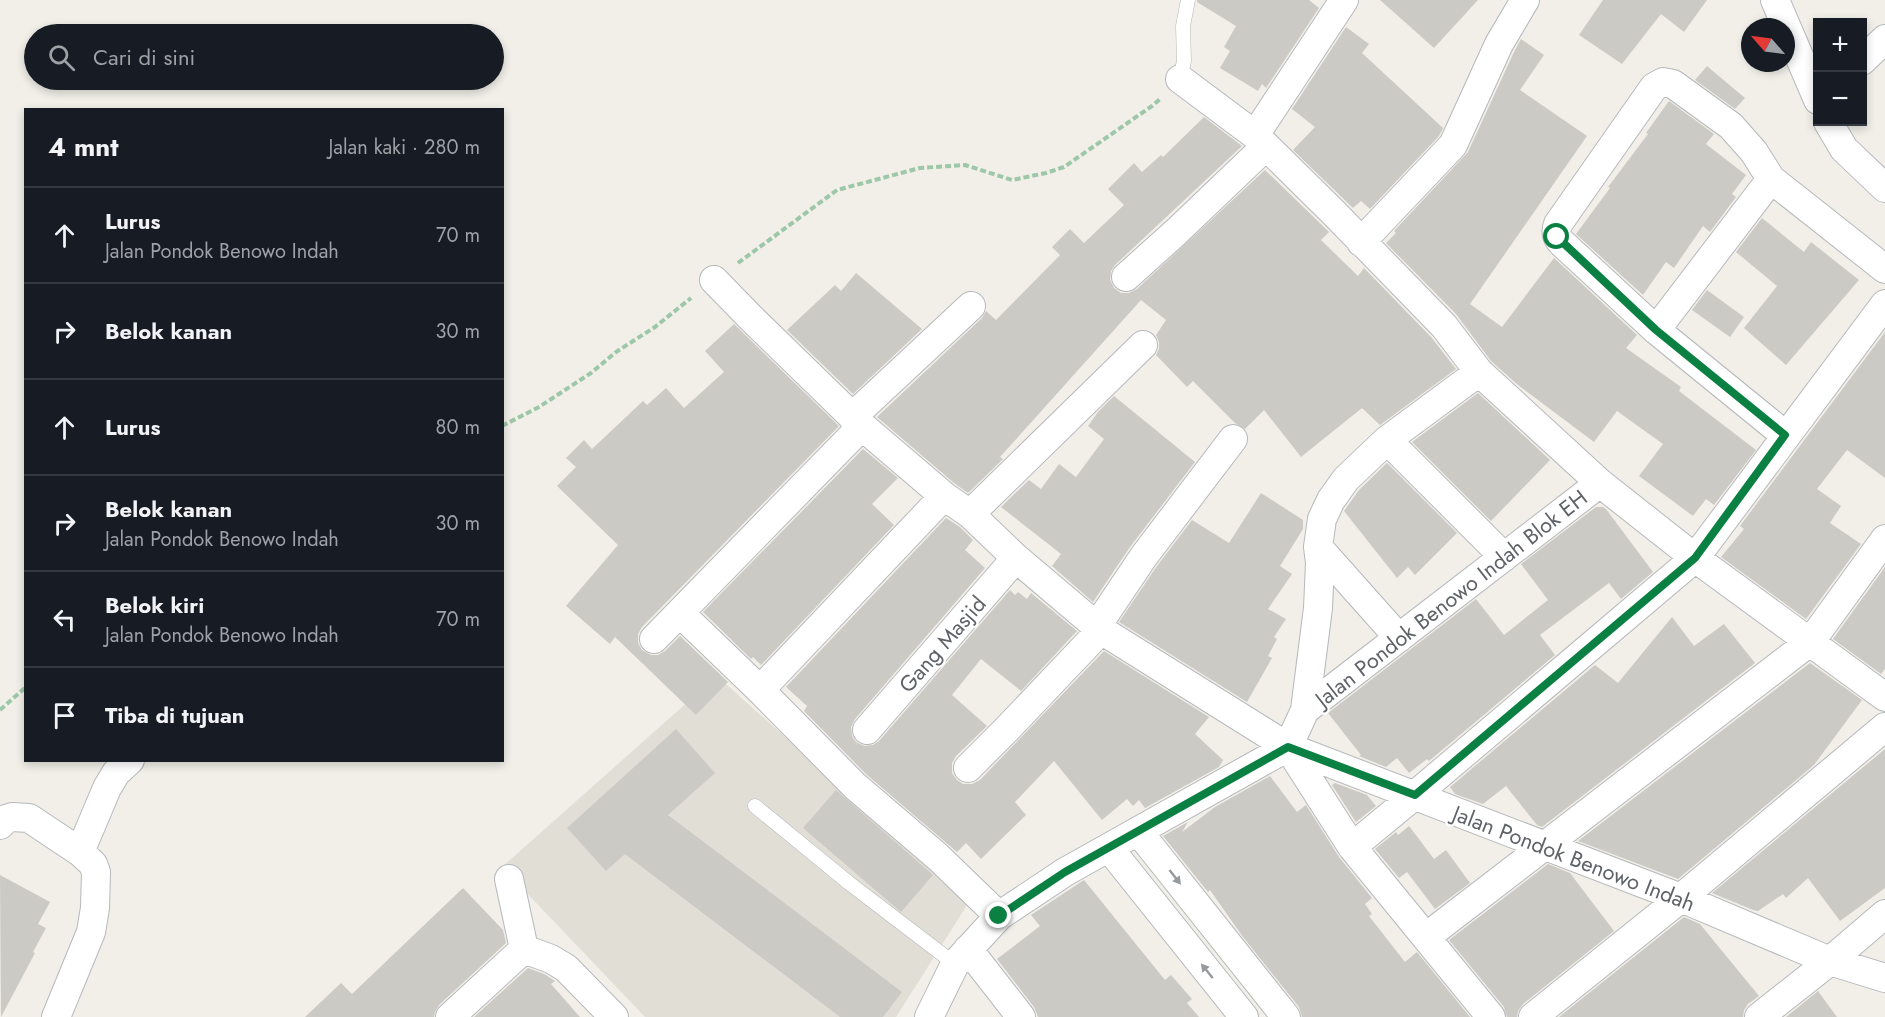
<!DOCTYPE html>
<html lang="id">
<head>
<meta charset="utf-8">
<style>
  :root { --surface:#171b24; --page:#242831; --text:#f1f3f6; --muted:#9ea1a6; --line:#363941 }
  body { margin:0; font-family:Jost,sans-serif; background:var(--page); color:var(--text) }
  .controls { position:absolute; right:18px; top:18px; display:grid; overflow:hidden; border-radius:0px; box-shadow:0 3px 9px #0003 }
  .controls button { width:54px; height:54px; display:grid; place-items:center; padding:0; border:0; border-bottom:2px solid var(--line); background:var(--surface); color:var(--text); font:30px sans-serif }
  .compass { position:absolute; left:1741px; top:18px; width:54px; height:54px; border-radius:50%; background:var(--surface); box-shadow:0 3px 9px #0003; rotate:298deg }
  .stop { position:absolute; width:18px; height:18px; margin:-14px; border:4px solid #0b8043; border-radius:50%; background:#fff }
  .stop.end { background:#0b8043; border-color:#fff; box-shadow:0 2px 6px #0008 }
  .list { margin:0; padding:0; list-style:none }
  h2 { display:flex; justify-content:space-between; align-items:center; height:78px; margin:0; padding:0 24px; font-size:26px }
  h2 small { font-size:20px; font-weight:400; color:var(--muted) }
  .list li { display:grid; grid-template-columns:39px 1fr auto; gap:18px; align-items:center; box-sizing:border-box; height:96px; padding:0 24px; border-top:2px solid var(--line) }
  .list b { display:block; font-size:22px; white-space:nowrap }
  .list p { margin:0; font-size:20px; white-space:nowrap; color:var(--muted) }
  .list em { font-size:20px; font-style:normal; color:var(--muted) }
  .icon { flex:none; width:33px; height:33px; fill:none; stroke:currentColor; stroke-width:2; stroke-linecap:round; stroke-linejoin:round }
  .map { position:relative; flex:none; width:1885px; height:1017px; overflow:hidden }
  .search { position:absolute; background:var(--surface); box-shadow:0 3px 9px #0003; left:24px; top:24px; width:480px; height:66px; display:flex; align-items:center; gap:15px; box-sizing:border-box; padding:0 21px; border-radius:33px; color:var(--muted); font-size:22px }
  .panel { position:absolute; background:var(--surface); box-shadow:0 3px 9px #0003; left:24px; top:108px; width:480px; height:654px; border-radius:0px }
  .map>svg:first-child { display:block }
  .education { fill:#e1ded6 }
  .building { fill:#cccac5 }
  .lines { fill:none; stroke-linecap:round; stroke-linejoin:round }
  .service-casing { stroke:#b5b8bc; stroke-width:15 }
  .minor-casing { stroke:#b5b8bc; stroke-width:30 }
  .path { stroke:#9cc7a9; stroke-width:4; stroke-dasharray:6 3; stroke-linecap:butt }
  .service { stroke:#fff; stroke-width:14 }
  .minor { stroke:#fff; stroke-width:28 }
  .oneway { fill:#979a9d }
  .route { stroke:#0b8043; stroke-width:8 }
  .labels { text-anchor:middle; stroke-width:4.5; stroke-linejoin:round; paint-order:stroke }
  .street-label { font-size:22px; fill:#5f6368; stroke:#fff }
</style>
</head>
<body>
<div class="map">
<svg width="1885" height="1017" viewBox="0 0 1885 1017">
  <rect width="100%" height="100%" fill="#f1efe8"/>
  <path class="education" d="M717,676L969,902L896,1017H645L502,867Z"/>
  <path class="building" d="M1197,0H1309L1319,8L1266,88L1262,84L1258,91L1220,68L1230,51L1224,47L1236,26L1197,2Z
    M1380,0H1478L1434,48Z
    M1603,0H1707L1684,32L1661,14L1622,64L1579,35Z
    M1346,27L1369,44L1362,53L1443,128L1439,136L1370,209L1361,201L1353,208L1293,150L1315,127L1292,109Z
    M1521,39L1544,55L1520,90L1587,136L1470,304L1502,327L1554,258L1637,335L1626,348L1681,387L1679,391L1756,450L1714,505L1706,499L1693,516L1639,476L1663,444L1617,411L1594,442L1518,385L1491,361L1456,314L1386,243L1396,233L1394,231L1468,152L1514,52Z
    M1707,66L1745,98L1735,109L1695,80Z
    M1669,101L1714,134L1706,144L1746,175L1732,194L1736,197L1710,232L1703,226L1674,268L1666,262L1643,295L1576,234L1610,188L1608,187L1648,134L1646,133Z
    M1204,117L1242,146L1115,265L1111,271L1110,280L1114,288L1121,293H1129L1137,289L1265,170L1329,232L1321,240L1358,276L1364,268L1431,337L1456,369L1380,425L1362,408L1301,457L1264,410L1245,429L1235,423L1193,381L1187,387L1156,355L1159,349V342L1156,335L1166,320L1141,300L1000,457L1003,459L968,493L954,483L877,417L982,318L986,311L996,320L1060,255L1052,247L1070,229L1084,243L1124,205L1108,189L1134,163L1142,172L1161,155L1163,157Z
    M1762,218L1804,252L1811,242L1859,280L1786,365L1744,328L1777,286L1736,252Z
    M856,273L922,329L853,394L787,330L835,285L841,291Z
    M1707,290L1744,317L1730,337L1692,310Z
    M734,324L839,426L642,627L638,634V643L642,650L651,655H658L665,651L680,636L728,682L696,715L615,637L610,644L566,606L618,545L557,486L576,467L566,458L584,440L592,449L643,401L647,405L666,388L684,408L724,372L705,351Z
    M1885,332V478L1847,450L1817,489L1841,506L1830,523L1861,544L1806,619L1721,557L1744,529L1740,526Z
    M1478,393L1550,460L1491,521L1412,442Z
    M1114,396L1195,462L1130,547L1093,602L1052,566L1061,554L1001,507L1029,480L1041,489L1059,464L1076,477L1104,439L1088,426L1098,412Z
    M863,449L898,478L872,504L894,525L761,665L753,657L751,659L703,612Z
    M1387,463L1457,533L1415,575L1408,567L1397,578L1344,511L1359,490Z
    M1261,493L1303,520V529L1280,566L1292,574L1268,609L1286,619L1274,637L1277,639L1268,656L1272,658L1247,702L1119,622L1157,566L1192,520L1229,543Z
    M1596,507H1603L1606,509L1653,572L1621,599L1609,583L1540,635L1555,655L1429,761L1427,759L1409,773L1397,758L1386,767L1359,756L1361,755L1328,713L1476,599L1504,635L1548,600L1521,564Z
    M946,518L960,527L973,540L965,550L985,568L855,719L851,727L852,736L856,742L864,746L873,745L879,741L1010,590L1015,595L1018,592L1027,599L1031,593L1077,631L1021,691L981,659L952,695L987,726L956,756L952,763V773L957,780L963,784H972L980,780L1104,651L1209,717L1195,734L1223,760L1219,767L1145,808L1139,800L1133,806L1127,799L1102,820L1054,761L1015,802L1026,815L981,859L966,843L957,852L866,774L804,711L807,706L786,687Z
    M1885,567V669L1881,674L1833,639Z
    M1672,617L1694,646L1724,624L1755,663L1542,827L1537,825L1506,786L1483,804L1455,794L1450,787L1595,665L1618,683Z
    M1810,663L1862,700L1814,765L1678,879L1578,841Z
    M676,729L715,773L668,815L902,992L883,1017H840L625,854L606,871L567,828Z
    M1885,749V888L1840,921L1808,878L1786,898L1783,894L1758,911L1753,910L1712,893Z
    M1270,776L1297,812L1306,805L1339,857L1372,898L1365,904L1372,914L1369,916L1405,962L1417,952L1470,1017H1302L1299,1007L1243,937L1210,890L1208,892L1163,836L1188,822L1182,832L1215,807Z
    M1335,783L1367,795L1376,806L1356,822L1332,785Z
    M836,790L933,875L901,912L803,828Z
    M1409,826L1434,859L1446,850L1470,883L1435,909L1407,872L1399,878L1375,849L1396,832L1398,835Z
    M1548,864L1570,873L1614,931L1523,1004L1518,1011L1517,1017H1507L1504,1007L1449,940Z
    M0,875L50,902L38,924L46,928L33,952L35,953L1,1017Z
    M1084,880L1165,980L1171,975L1192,999L1187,1003L1199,1017H1038L1034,1007L997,959L1040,926L1031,915Z
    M463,888L503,930L506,943L439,1005L435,1012L434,1017H305L341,983L352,994Z
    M1684,917L1700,924L1759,996L1748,1004L1744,1010L1743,1017H1559Z
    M528,968L544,974L555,981L551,984L580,1017H474Z
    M1818,991L1837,1017H1786Z"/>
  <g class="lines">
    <g class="service-casing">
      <path id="service" d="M1180,79L1184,61L1183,26L1188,0
        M755,806L849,883L955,964"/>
    </g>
    <g class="minor-casing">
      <path id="minor" d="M1775,0L1818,100
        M1862,61L1885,39
        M1180,79L1255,135L1334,213L1444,326L1479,372
        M1828,122L1844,149L1885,188
        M1255,135L1344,0
        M1361,242L1453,145L1499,44L1525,0
        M1126,277L1175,233L1266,146
        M714,280L750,317L862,426L944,496L970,514L1016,558L1101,630L1288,747L1681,898L1830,961L1885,978
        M1656,330L1771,179
        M852,417L971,306
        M1785,435L1656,330L1562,243C1556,237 1555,232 1558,224L1654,87L1663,82L1673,84L1731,126L1754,152L1771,179L1885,269
        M1387,440L1504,557
        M970,514L1143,345
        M1318,547L1399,638
        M680,613L760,690L855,786L938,857L999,916
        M1097,626L1144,556L1233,439
        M654,639L862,426
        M760,690L944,496
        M1305,710L1318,608L1320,563L1318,547L1322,519L1331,500L1346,479L1387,440L1479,372L1600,483L1695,558L1885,697
        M867,730L1016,558
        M1288,747L1305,710L1600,483
        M1288,747L1352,847L1491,1017
        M968,768L1007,729L1101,630
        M0,825L6,819L12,817L29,818L80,852L93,864L96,872L95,908L91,932L56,1017
        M1138,831L1286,1017
        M1352,847L1415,795L1695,558L1885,304
        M1109,848L1244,1017
        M80,852L107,788L116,773L130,760
        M509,879L524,949
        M1426,937L1811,641L1885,539
        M524,949L551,959L566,968L614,1017
        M968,949L1021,1017
        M450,1017L524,949
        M929,1017L955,964L999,916L1065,872L1288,747
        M1533,1017L1681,898L1885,727
        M1759,1017L1830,961L1885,914"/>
    </g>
    <path class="path" d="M738,263L837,190L920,168L965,165L1012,180L1046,173L1064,167L1152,106L1161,98
      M502,426L539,407L591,373L616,352L655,327L691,298
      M0,710L26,687"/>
    <use href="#service" class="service"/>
    <use href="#minor" class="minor"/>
  </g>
  <defs><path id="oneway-solid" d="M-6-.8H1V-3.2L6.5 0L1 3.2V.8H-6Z" transform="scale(1.5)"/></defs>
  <g class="oneway">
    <use href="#oneway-solid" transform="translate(1175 877) rotate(52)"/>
    <use href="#oneway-solid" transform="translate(1207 971) rotate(-129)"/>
  </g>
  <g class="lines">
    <path class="route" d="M999,916L1065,872L1288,747L1415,795L1695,558L1785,435L1656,330L1557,237"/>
  </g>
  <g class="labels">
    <g class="street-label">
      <text transform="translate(1451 598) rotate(-38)" y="8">Jalan Pondok Benowo Indah Blok EH</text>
      <text transform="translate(942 644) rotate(-49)" y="8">Gang Masjid</text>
      <text transform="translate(1574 858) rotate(21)" y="8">Jalan Pondok Benowo Indah</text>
    </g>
  </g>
</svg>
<div class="controls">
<button>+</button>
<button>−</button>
</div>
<svg class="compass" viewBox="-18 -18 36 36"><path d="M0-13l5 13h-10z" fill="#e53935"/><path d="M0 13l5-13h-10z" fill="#9ea1a6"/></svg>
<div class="stop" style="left:1557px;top:237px"></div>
<div class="stop end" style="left:999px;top:916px"></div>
<div class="search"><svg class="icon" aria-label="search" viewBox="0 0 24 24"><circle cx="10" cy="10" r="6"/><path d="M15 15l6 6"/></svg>Cari di sini</div>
<section class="panel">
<h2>4 mnt<small>Jalan kaki · 280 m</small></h2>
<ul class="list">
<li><svg class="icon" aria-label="ahead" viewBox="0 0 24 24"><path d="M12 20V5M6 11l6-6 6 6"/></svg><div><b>Lurus</b><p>Jalan Pondok Benowo Indah</p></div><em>70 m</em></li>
<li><svg class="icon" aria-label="right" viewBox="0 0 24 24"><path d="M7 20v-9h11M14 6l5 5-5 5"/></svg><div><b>Belok kanan</b></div><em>30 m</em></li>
<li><svg class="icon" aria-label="ahead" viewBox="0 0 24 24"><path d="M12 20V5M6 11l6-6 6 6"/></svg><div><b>Lurus</b></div><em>80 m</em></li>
<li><svg class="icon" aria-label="right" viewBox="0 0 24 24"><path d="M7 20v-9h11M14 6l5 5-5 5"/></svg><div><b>Belok kanan</b><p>Jalan Pondok Benowo Indah</p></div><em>30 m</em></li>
<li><svg class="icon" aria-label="left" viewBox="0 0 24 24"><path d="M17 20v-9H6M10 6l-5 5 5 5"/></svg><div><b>Belok kiri</b><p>Jalan Pondok Benowo Indah</p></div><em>70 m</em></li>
<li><svg class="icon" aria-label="arrive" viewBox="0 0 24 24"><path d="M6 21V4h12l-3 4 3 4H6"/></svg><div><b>Tiba di tujuan</b></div></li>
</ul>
</section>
</div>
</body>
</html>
